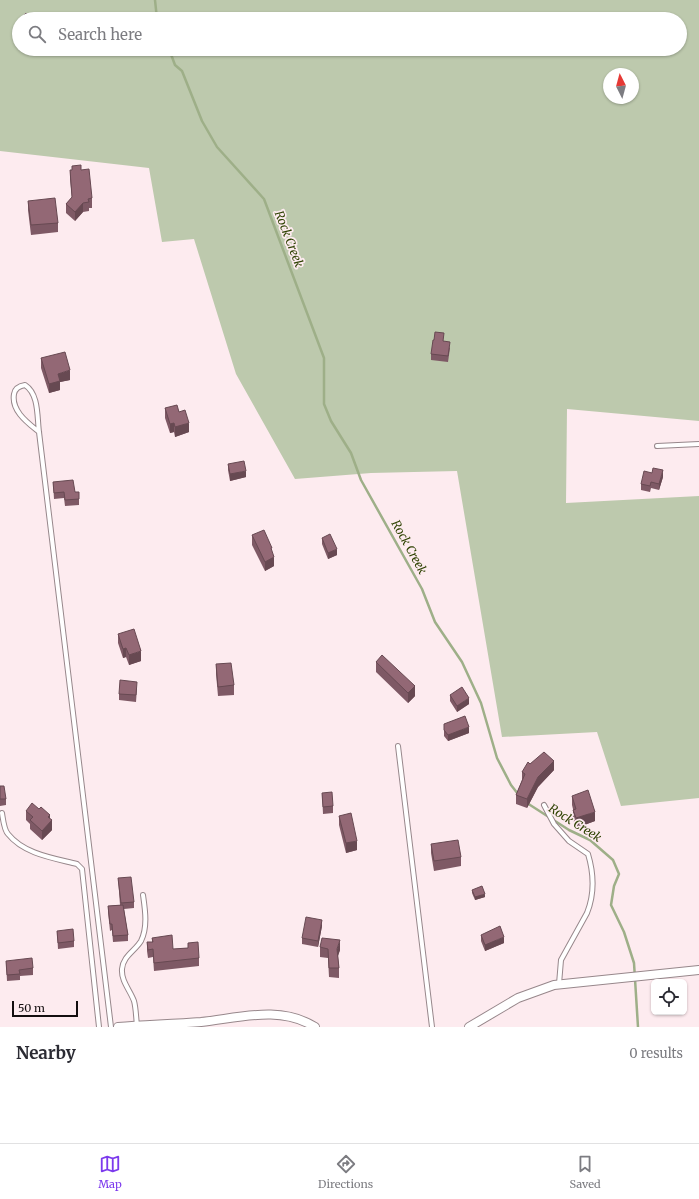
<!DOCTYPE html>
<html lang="en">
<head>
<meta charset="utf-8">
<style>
  :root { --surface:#fff; --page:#f2f2f3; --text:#2b2b33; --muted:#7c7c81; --line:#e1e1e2; --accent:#7c3aed }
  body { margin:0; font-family:Merriweather,serif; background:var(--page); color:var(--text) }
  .controls { position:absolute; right:12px; bottom:12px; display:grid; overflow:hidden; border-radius:6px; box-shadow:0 1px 3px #0004 }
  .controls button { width:36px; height:36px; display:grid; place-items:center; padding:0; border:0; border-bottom:1px solid var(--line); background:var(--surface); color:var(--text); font:20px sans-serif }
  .compass { position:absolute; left:603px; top:68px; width:36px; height:36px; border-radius:50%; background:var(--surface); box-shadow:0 1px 3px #0004; rotate:354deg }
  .scale { position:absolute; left:12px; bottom:10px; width:66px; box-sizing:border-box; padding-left:4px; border:2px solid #130e0f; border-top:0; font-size:11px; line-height:14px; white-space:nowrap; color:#130e0f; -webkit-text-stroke:3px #fdebef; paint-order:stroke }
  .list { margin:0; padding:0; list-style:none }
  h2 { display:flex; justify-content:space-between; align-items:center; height:52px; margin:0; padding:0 16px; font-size:17px }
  h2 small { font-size:13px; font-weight:400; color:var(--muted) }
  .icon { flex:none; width:22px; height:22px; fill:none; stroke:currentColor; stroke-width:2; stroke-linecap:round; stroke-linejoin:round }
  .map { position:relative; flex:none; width:699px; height:1027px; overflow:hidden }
  .search { position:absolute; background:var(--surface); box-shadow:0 1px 3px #0004; left:12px; right:12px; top:12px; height:44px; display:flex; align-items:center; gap:10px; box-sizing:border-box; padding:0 14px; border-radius:22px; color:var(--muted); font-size:15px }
  .sheet { height:116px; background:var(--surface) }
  nav { display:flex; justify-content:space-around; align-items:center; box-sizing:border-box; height:56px; border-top:1px solid var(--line); background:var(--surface); font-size:11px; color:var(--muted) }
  nav a { display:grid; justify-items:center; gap:2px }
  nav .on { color:var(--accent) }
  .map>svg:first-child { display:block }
  .green { fill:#bdc9ad; fill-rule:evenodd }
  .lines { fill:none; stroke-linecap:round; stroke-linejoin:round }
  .stream { stroke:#9eaf88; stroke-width:2.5 }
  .lane-casing { stroke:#97878b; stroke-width:6 }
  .street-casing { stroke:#97878b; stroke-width:10 }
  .lane { stroke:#fff; stroke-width:4 }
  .street { stroke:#fff; stroke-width:8 }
  .wall { fill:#7e5965 }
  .shaded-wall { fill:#674952 }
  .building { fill:#936875; stroke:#674952 }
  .labels { text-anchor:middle; stroke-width:3.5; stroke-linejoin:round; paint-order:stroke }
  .water-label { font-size:12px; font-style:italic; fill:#2e4202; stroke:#fdebef }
</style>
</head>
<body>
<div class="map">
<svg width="699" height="1027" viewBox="0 0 699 1027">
  <rect width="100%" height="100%" fill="#fdebef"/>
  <path class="green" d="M0,0H699V421L567,409L566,503L699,496V798L621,806L597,732L502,737L457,471L371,473L295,479L236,374L194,239L162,242L149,168L0,151ZM19,19H680V49H19ZM609,74H633V98H609Z"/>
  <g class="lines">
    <path class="stream" d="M155,0L157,19
      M169,49L175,65L182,71L202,121L217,147L264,199L324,358V404L331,421L351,453L361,480L422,589L435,622L462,662L481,703L497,758L511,785L518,794
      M527,803L569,830L590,840L613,860L619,874L614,886L611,905L624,932L634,963L638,1027"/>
    <g class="lane-casing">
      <path id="lane" d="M39,432C28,423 11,411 14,394C15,388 19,386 25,385C39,394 37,417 39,432L111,1027
        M657,446L699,444
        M398,746L432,1027
        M544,805L554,824L569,841L588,854C594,874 595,893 587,913L561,960L559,984
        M2,813C3,819 4,830 8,834C24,854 53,858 77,864L82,869L99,1027
        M137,1025C136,1018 136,1008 134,1001C130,990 121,981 122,969C123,956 135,951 141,941C148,927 145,909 143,895"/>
    </g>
    <g class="street-casing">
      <path id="street" d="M118,1027C146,1025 174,1024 201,1022C239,1018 280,1005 315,1027
        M469,1027L518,998L554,985L699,970"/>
    </g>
    <use href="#lane" class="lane"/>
    <use href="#street" class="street"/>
  </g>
  <path class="wall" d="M19,20V32L16,29V23Z
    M72,166L81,170L92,198V208H89V211L83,212L75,221L66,213V204L72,198L70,179V170H72Z
    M28,201L58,223V232L31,235L28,210Z
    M443,341L450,348L448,362L431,360V354Z
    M41,358L70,380L60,382V390L49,393L41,368Z
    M165,408L179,412L189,432L175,437L174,432L170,433L165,418Z
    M228,464L246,477L230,481L228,470Z
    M663,477L659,490L651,488L650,492L641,490V484Z
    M53,482L75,492L79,499V505L65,506L64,498L54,499Z
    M252,535L272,553L274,566L265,571L252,545Z
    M322,538L337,555L328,559L322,544Z
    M118,634L141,661L129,665L126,657L123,658L118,643Z
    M376,662L415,696L408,703L376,672Z
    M216,664L234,685V695L218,696L216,674Z
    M137,688L136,702L119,700V694Z
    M450,695L469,704L457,712L450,701Z
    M444,724L469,733L448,741L444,736Z
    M530,764L554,770L538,787L527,808L516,804V795L522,780V772Z
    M0,786L6,799V805L0,806Z
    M322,793L333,806V813L323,814Z
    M572,796L595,821L576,828L573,819V809L572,805Z
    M26,811L50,819L52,830L42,840L30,829V824L26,820Z
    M339,816L357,850L346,853L339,825Z
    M431,844L461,857V866L434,871L431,853Z
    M118,878L134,902V908L124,909L128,935V941L113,942L112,930L110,931L108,912V906L120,905Z
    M472,890L485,897L475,900L472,893Z
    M322,926L318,947L302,944V938Z
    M57,931L74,941V947L58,949Z
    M481,935L504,943L485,951L481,941Z
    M152,938L173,949L188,948V943L199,958V966L154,971L153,957L148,958L147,951V942H152Z
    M320,947L340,950L338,956L339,968V978L329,977L328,958L320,957Z
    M6,961L33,968V975L20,976V980L7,981Z"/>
  <path class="shaded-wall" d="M83,203V212L75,221V212Z
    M70,370V380L60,382V390L49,393V384L58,374Z
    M174,423V432L170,433V424Z
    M189,423V432L175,437V427Z
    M663,470V477L659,490V484Z
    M246,471V477L230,481V474Z
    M337,549V555L328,559V553Z
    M274,557V566L265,571V562Z
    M126,648V657L123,658V649Z
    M141,651V661L129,665V655Z
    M415,686V696L408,703V693Z
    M469,698V704L457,712V706Z
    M469,727V733L448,741V735Z
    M554,761V770L538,787L527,808V799L538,777Z
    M595,812V821L576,828V818Z
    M50,815V822L52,820V830L42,840V831L48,817Z
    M357,841V850L346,853V843Z
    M485,894V897L475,900V897Z
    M322,920V926L318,947V941Z
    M504,937V943L485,951V945Z
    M340,940V950L337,958V949Z"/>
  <path class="building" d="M26,13L31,19H20Z
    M19,20V26L16,23Z
    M81,165V170L89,169L92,198L88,199L89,202L83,203L75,212L66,204L72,197L70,170H72V166Z
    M55,198L58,223L31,225L28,201Z
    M435,332L444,333L443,341L450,342L448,356L431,354L433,340H434Z
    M65,352L70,370L58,374L60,381L49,384L41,358Z
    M177,405L179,412L185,410L189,423L175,427L174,423L170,424L165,408Z
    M244,461L246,471L230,474L228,464Z
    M653,468L663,470L659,484L651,482L650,486L641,484L644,471L652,473Z
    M73,480L75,492H79V499L65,500L64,492L54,493L53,482Z
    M264,530L272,548H271L274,557L265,562L252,535Z
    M330,534L337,549L328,553L322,538Z
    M134,629L141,651L129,655L126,648L123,649L118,634Z
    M382,655L415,686L408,693L376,662Z
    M231,663L234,685L218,687L216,664Z
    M120,680L137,682L136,695L119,694Z
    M462,687L469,698L457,706L450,695Z
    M465,716L469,727L448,735L444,730V724Z
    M544,752L554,761L538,777L527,799L516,795L525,774L522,772L528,762L530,764Z
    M0,786H4L6,799H0Z
    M588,790L595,812L576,818L573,810L576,809L572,796Z
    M332,792L333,806L323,807L322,793Z
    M32,803L39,809L41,807L50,815L48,817L52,820L42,831L30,820L33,817L26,811Z
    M351,813L357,841L346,843L339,816Z
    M458,840L461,857L434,861L431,844Z
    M131,877L134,902L121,903L118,878Z
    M482,886L485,894L475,897L472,890Z
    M123,905L128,935L113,936L112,924H110L108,906Z
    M306,917L322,920L318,941L302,938Z
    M500,926L504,937L485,945L481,935Z
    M73,929L74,941L58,943L57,931Z
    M172,935L173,949L188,948V943L198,942L199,958L154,963L153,949L148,950L147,942H153L152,938Z
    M322,938L340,940L337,949L339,968H329L328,949L320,947Z
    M32,958L33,968L19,970L20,974L7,975L6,961Z"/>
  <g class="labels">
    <g class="water-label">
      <text transform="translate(289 239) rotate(69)" y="4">Rock Creek</text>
      <text transform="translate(409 547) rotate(61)" y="4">Rock Creek</text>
      <text transform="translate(575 823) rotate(32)" y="4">Rock Creek</text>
    </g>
  </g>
</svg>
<div class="controls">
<button><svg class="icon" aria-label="locate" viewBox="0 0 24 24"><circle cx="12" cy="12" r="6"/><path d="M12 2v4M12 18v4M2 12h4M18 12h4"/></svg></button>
</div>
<svg class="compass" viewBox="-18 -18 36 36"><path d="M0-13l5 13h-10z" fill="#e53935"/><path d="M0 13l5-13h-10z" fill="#7c7c81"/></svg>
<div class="scale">50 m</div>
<div class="search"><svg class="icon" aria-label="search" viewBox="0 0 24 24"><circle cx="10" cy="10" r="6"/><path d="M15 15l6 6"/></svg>Search here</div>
</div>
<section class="sheet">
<h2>Nearby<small>0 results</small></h2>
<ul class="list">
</ul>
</section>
<nav>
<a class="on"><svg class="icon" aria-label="map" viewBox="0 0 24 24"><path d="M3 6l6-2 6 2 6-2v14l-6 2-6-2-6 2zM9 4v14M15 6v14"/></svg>Map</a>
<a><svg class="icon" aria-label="directions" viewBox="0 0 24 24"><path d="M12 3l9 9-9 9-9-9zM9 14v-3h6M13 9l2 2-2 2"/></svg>Directions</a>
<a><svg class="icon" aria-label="saved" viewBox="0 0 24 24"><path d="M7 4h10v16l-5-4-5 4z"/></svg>Saved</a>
</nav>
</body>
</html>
